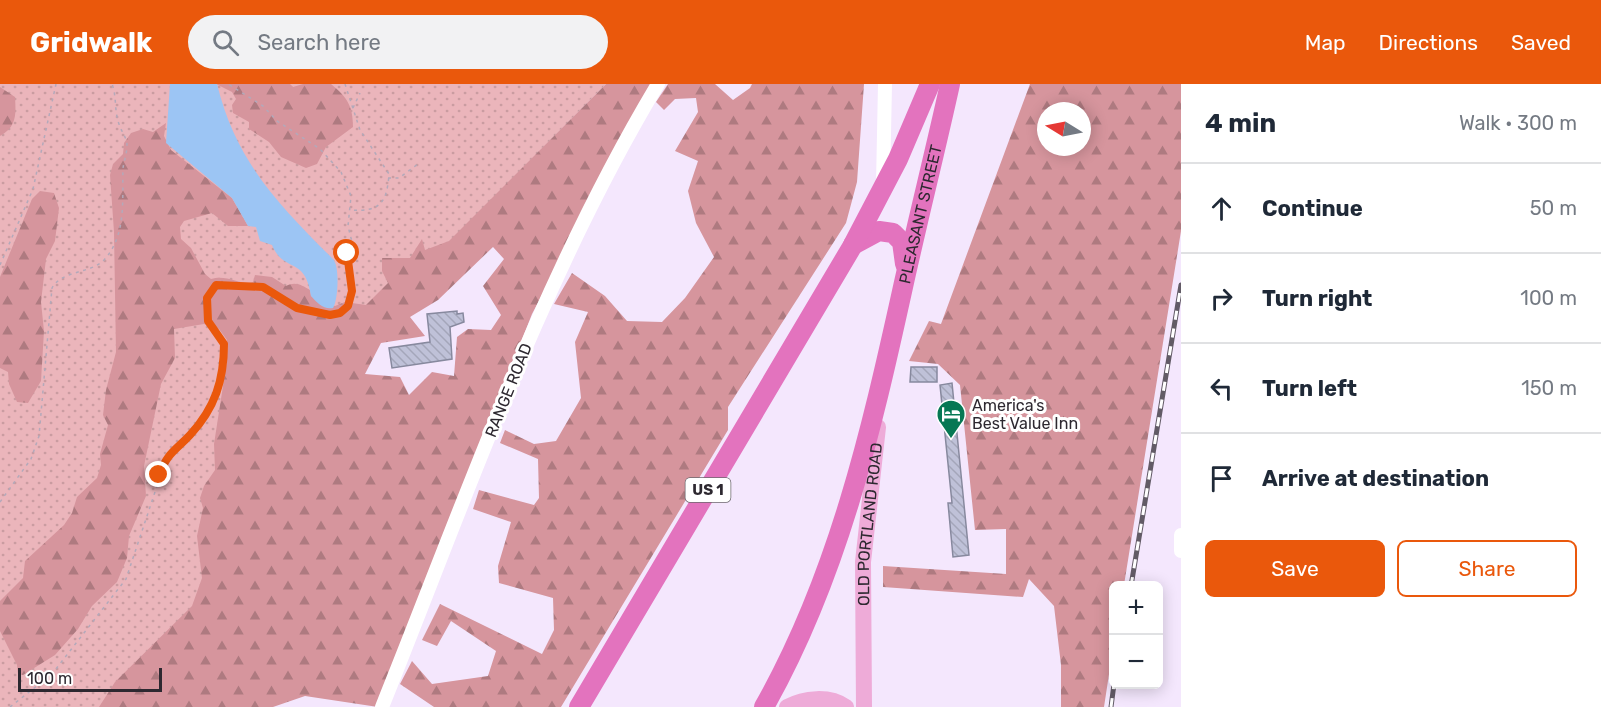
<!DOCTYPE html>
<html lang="en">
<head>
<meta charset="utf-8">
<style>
  :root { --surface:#fff; --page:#f2f2f3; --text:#1f2937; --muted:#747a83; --line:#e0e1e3; --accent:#ea580c }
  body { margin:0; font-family:Rubik,sans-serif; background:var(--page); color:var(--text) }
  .controls { position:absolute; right:18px; bottom:18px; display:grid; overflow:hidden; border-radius:9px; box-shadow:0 3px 15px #0003 }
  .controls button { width:54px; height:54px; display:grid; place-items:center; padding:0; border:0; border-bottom:2px solid var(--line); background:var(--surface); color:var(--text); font:30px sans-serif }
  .compass { position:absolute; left:1037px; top:18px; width:54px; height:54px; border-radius:50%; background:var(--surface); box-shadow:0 3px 15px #0003; rotate:280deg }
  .scale { position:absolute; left:18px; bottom:15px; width:144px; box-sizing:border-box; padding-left:6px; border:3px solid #2d2830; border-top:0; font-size:16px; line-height:21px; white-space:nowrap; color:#2d2830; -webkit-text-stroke:4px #fff; paint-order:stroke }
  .stop { position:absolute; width:18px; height:18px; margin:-14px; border:4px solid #ea580c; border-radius:50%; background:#fff }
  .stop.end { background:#ea580c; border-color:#fff; box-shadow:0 2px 6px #0008 }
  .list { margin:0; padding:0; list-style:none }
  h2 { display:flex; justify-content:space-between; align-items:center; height:78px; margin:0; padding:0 24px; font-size:26px }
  h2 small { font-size:20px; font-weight:400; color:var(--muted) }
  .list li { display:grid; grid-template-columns:39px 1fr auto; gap:18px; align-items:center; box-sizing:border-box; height:90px; padding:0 24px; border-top:2px solid var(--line) }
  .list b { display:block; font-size:22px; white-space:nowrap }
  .list em { font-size:20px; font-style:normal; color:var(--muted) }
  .actions { display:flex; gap:12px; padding:18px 24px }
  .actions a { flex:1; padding:14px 0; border:2px solid var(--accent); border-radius:9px; text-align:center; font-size:21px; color:var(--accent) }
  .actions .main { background:var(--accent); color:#fff }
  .icon { flex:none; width:33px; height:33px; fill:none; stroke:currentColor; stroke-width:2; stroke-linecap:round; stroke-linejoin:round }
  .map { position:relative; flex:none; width:1181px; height:623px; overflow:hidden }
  header { display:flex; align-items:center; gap:36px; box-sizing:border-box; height:84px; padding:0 30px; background:var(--accent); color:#fff }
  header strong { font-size:28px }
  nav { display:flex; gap:33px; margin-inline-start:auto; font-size:21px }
  .search { width:420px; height:54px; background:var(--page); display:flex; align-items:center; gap:15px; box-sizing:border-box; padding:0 21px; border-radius:33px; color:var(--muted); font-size:22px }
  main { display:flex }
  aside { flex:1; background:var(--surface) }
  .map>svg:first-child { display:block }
  .grass { fill:url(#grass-dots) }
  .forest { fill:url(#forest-firs); fill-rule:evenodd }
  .water { fill:#9cc5f4 }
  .building { fill:url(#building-back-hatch); stroke:#87899e; stroke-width:1.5 }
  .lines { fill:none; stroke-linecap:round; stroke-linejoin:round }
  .path { stroke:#b3a9ba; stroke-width:1.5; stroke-dasharray:3 4.5; stroke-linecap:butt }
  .minor { stroke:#fff; stroke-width:14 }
  .major { stroke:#eeabd8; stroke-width:16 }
  .highway { stroke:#e373be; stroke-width:20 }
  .rail-casing { stroke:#625b66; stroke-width:5 }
  .rail { stroke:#fff; stroke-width:3; stroke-dasharray:9; stroke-linecap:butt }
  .route { stroke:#ea580c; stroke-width:8 }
  .labels { text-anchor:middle; stroke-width:6; stroke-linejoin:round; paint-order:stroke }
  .shield { fill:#fff; stroke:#6c686e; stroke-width:1.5 }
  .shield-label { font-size:15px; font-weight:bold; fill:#2d2830 }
  .street-label { font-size:16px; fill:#2d2830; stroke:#fff }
  .poi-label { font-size:16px; fill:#2d2830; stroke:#fff; text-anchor:start }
</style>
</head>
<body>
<header>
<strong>Gridwalk</strong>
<div class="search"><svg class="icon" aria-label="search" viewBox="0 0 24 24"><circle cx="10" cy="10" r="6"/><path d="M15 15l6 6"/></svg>Search here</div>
<nav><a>Map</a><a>Directions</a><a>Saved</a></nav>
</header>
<main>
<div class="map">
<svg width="1181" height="623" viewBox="0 0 1181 623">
  <defs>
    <pattern id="grass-dots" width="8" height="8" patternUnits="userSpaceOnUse" patternTransform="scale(1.5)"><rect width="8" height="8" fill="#ebb5bb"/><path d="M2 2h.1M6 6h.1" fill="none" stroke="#ca9ca1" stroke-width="1.8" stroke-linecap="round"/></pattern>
    <pattern id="forest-firs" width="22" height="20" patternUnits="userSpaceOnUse" patternTransform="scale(1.5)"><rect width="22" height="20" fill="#d6959d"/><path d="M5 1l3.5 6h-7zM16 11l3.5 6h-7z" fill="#ae7a80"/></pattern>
    <pattern id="building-back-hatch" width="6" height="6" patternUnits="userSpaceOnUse" patternTransform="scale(1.5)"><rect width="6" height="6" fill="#bfc1d8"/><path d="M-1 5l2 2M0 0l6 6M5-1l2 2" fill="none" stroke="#a4a6ba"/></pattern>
  </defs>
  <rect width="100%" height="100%" fill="#f4e7fd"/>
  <path class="grass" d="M0,0H606L316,292L205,623H0Z"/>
  <path class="forest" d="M216,0H290L293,3L303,0H331C347,13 353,22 353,43L326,63L317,80L306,84L281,73L269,58L249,45V38L233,29L232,21L236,15L232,8Z
    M606,0H653L532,230L378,623L305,612L273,623H99L115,598L192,522L202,494L197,452L203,424L200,414L204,402L215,386L214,360L227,276V256L219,245L204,240L174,245L175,274L161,300L144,382L146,412L129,452L127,474L117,498L92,522L78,545L55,571L23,591L18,590L17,581L0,547V517L23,494L25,477L64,441L72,429L77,413L97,394L101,381L100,370L108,341L103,331L106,306L116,268L114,148L110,91L113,80L123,70L124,59L131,49L143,45L153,48L166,39L164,52L171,66L232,114L248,142H228L212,129L184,137L180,143L181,155L191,164L205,190L211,195C228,190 240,202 253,198L255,191L272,193L286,202C295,197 302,201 310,206L311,212L335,222L345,218L366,221L388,199L382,187V174H410L422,155L425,166L449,157ZM493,163L504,175L483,202L501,231L491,246L468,245L457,253L454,292L432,288L409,311L400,293L365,290L381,259L425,252L410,233L438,216Z
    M668,0H715L733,16L750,4L752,0H864L857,98L846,139L728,323V346L561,623H434L400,600L412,577L432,600L488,592L496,567L451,537L437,562L422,556L440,520L542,570L554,546L553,514L499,499L498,482L511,438L473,425L479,406L534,421L539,414L538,375L500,359L505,346L534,360L556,357L581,314L575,258L588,228L554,220L572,189L605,212L627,237L662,238L685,214L714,173L696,139L688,107L698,77L675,67L698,28L696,14L675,15L664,26L656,18Z
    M1030,0H1181V147L1124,501L1114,502L1113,564L1104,623H1061V581L1054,522L1029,495L1023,513L883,503V482L1006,490V445L975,446L960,301L938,280L909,277L929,237L941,240ZM1046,27H1082V63H1046Z
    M0,3L15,13C16,30 17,43 0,52Z
    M40,107L54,109L59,124L55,157L46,175L41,218L44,247L41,297L28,319L17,318L9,300L8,288L0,284V193L32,115Z"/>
  <path class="water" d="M170,0H217C236,78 279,121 333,175C340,182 338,217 333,224C324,226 317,219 311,212C305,171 284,190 272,161L260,157L256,143L248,142L232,114L166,59Z"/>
  <path class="building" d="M457,227V230L463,229L464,238L450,243L452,275L392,284L389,264L430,258L427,230Z
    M911,283H937V298H910Z
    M952,299L969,471L953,473L948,419H952L940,301Z"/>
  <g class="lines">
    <path class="path" d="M345,0L360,46L389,90C387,119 380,128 351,126
      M353,24L360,9
      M388,94H399L418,80
      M0,181L33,105L56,0
      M0,418L31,375L39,352L52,204C62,186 90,190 104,176C127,151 122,115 123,84C124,77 127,69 127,61C127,54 121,47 119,40C114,27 117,13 112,0
      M10,623L52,590L126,495L167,372L188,353L205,334L213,319L221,295L224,260L208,237L206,219L212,205L219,201L263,203L273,206L290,221L325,230L344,227C356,210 353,192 346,174L353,162L348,142L351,112L341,88L320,65L277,37L263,22L228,0"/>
    <path class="minor" d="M883,100L885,0
      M1181,451V467
      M382,623C467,412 541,195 658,0"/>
    <g class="major">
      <path d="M787,623C804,614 829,611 846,623"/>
      <path id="s1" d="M864,623L863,478L878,343"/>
    </g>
    <g class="highway">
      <path d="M853,161L879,147L893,149L902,158L905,180"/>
      <path d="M579,623L853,161L898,75L930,0"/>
      <path id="s2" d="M764,623C838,492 871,348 903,203C918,135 935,68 950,0"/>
    </g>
    <g class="rail-casing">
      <path id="rail" d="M1131,502L1181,201
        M1111,623L1114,600"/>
    </g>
    <use href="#rail" class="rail"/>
  </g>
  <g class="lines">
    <path class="route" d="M159,391C168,368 175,367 190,351C215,324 224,296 224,260L208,237L207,214L216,201L263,203L297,224L330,231L340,229L348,222L352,207L347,169"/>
  </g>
  <defs>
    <g id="hotel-pin" transform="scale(1.5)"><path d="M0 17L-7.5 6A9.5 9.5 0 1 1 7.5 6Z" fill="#067854" stroke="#fff"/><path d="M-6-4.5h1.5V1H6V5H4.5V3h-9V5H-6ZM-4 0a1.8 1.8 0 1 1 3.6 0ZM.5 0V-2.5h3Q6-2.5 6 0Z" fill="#fff"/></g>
  </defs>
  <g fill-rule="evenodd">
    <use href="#hotel-pin" x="951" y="330"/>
  </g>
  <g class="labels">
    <rect class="shield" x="685.5" y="394" width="45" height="24" rx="4.5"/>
    <g class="shield-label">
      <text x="708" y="411">US 1</text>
    </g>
    <g class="street-label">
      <text dy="6" stroke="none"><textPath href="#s2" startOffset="519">PLEASANT STREET</textPath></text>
      <text transform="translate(508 306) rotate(-68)" y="6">RANGE ROAD</text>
      <text dy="6" stroke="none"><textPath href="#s1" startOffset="183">OLD PORTLAND ROAD</textPath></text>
    </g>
    <g class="poi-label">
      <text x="972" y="327">America's<tspan x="972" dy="18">Best Value Inn</tspan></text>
    </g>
  </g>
</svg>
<div class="controls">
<button>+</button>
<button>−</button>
</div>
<svg class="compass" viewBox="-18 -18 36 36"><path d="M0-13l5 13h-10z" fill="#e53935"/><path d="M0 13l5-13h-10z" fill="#747a83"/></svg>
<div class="scale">100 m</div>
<div class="stop" style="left:347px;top:169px"></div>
<div class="stop end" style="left:159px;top:391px"></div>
</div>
<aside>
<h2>4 min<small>Walk · 300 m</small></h2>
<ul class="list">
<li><svg class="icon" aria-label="ahead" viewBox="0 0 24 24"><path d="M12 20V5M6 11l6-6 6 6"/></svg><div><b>Continue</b></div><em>50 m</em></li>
<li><svg class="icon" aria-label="right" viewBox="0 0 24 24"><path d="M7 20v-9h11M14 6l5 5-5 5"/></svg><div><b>Turn right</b></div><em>100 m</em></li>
<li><svg class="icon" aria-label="left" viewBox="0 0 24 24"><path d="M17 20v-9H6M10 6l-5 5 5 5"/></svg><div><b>Turn left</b></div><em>150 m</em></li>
<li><svg class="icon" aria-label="arrive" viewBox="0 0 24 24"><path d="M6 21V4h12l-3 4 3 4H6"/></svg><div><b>Arrive at destination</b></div></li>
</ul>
<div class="actions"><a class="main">Save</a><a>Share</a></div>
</aside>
</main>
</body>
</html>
